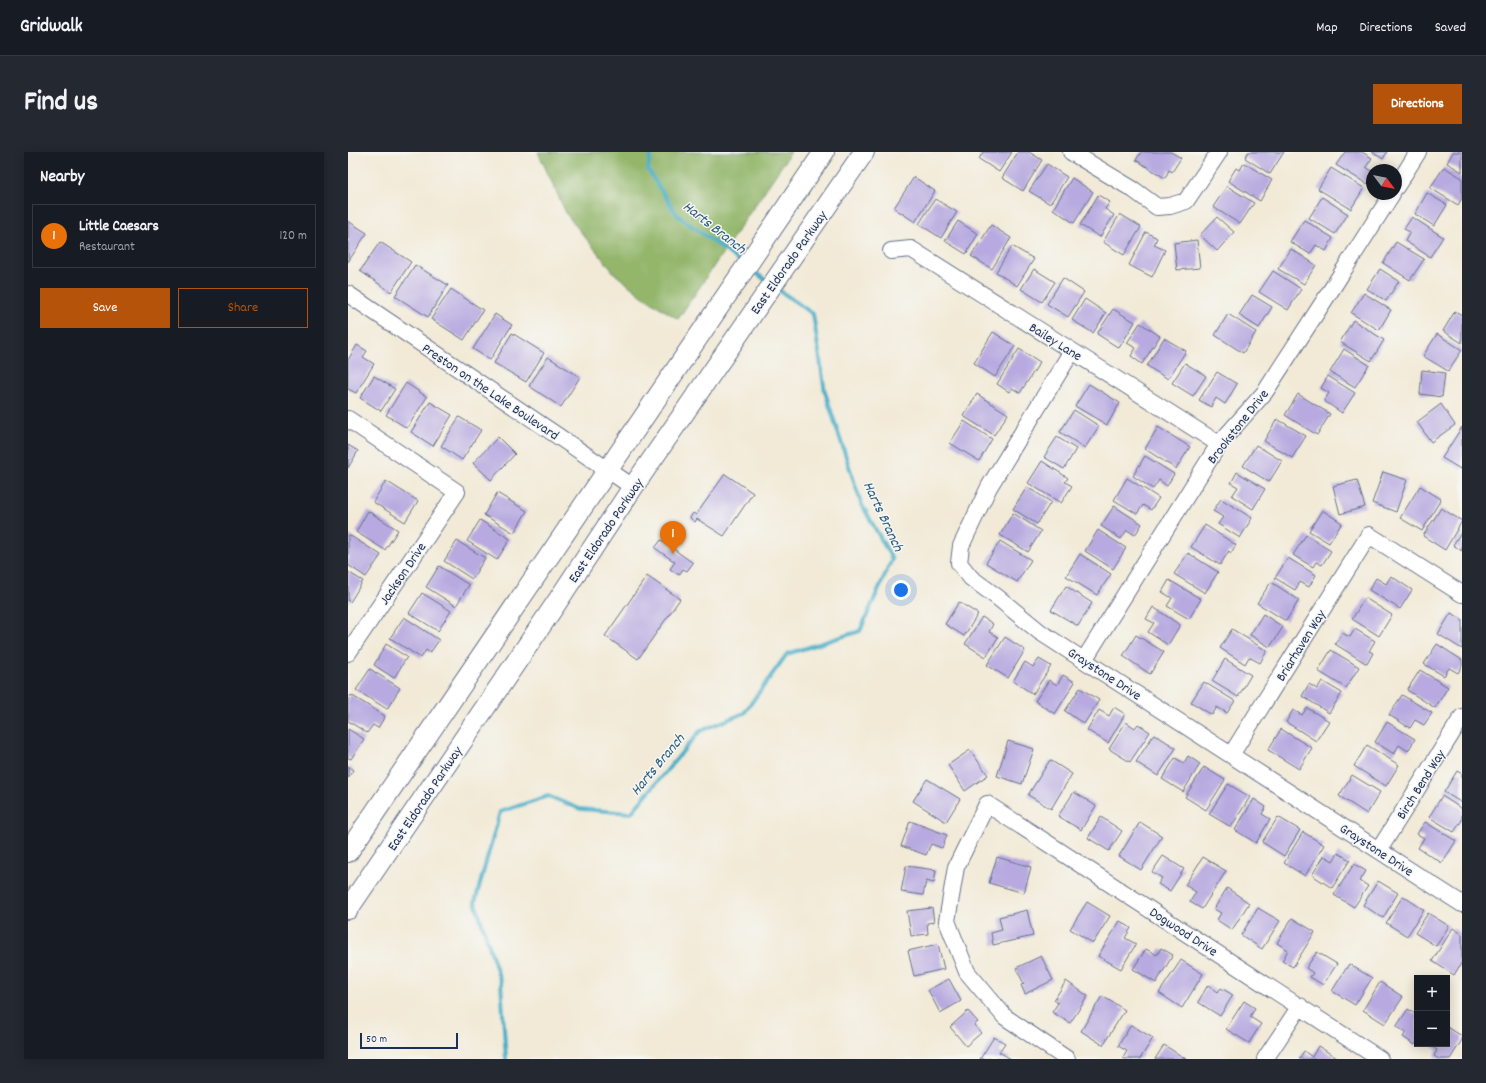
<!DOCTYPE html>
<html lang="en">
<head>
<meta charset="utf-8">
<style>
  :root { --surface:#171b24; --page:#242831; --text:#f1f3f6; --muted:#9ea1a6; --line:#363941; --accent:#b45309 }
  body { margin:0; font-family:Dekko,sans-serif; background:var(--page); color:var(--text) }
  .controls { position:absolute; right:12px; bottom:12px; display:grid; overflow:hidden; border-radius:0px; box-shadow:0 2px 10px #0003 }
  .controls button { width:36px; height:36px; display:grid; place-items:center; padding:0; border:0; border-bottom:1px solid var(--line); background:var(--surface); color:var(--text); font:20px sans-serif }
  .compass { position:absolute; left:1018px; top:12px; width:36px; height:36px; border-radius:50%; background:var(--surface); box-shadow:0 2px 10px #0003; rotate:122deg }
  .scale { position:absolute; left:12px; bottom:10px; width:98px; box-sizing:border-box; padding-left:4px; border:2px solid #1b2f5e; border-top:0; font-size:11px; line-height:14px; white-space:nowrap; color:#1b2f5e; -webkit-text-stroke:3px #f6f6f2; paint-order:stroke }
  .you { position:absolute; left:553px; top:438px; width:14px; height:14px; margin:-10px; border:3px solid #fff; border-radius:50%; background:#1a73e8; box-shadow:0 0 0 6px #1a73e833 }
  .badge { display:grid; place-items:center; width:26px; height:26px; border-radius:50%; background:var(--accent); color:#fff; font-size:13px; font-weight:700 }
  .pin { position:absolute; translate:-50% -33px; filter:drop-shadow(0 1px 2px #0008) }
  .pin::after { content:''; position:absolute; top:21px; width:14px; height:12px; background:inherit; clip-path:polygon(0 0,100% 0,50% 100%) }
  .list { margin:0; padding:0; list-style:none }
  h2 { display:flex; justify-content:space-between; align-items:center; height:52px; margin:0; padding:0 16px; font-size:17px }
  h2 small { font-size:13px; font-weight:400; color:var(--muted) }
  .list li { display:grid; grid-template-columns:26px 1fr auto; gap:12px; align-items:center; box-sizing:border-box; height:64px; margin:0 8px 8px; padding:0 8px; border:1px solid var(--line); border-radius:0px }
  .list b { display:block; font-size:15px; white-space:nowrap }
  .list p { margin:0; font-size:13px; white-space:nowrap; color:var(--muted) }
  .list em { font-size:13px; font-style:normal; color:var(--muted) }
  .actions { display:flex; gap:8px; padding:12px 16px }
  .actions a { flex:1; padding:9px 0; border:1px solid var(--accent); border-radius:0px; text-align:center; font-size:14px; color:var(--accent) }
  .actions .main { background:var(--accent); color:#fff }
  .map { position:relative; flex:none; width:1114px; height:907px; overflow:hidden; border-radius:0px }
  header { display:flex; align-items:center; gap:24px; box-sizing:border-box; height:56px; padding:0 20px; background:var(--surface); border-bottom:1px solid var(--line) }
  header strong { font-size:19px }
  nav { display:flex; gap:22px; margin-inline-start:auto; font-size:14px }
  .intro { display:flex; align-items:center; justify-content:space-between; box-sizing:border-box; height:96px; padding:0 24px }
  h1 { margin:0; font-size:28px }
  .button { padding:10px 18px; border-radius:0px; background:var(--accent); color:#fff; font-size:14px; font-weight:700 }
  main { display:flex; gap:24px; padding:0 24px }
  aside { flex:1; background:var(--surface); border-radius:0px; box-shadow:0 2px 10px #0003 }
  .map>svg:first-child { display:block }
  .forest { fill:#93b66b; stroke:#577264 }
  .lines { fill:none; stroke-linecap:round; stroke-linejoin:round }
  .stream { stroke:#49afc8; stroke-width:4 }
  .building { fill:#b8aae0 }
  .minor-casing { stroke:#667088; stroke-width:18 }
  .major-casing { stroke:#667088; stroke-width:22 }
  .minor { stroke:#fff; stroke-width:16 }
  .major { stroke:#fff; stroke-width:20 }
  .labels { text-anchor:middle; stroke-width:3; stroke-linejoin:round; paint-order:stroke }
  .street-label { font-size:14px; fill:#1b2f5e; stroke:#f6f6f2 }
  .water-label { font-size:15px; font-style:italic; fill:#2b5c83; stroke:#f6f6f2 }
</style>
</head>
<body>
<header>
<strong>Gridwalk</strong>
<nav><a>Map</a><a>Directions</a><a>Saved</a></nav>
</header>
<div class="intro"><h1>Find us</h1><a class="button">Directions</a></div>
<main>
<aside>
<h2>Nearby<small></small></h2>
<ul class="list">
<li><span class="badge" style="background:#e8710a">1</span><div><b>Little Caesars</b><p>Restaurant</p></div><em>120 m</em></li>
</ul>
<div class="actions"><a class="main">Save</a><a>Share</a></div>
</aside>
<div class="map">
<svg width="1114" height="907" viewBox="0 0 1114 907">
  <rect width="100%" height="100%" fill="#f6f6f2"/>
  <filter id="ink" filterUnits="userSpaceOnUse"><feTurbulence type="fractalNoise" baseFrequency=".025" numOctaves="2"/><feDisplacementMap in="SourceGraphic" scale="8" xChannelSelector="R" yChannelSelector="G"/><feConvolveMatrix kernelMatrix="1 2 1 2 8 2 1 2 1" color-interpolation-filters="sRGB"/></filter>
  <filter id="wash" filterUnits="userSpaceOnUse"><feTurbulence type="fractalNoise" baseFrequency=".012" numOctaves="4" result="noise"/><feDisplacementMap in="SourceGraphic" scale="16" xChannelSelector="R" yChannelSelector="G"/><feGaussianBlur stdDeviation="0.9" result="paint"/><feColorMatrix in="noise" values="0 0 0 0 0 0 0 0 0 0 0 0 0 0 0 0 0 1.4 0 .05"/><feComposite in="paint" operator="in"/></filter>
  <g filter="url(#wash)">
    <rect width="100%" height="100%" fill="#f2ead7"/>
    <path class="forest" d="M190,0H443L330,167L294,144L267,122L219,63Z"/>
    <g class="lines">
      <path class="stream" d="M303,0L300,18L329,63L394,111
        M402,117L419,129
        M158,907L153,831L127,750L152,660L200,644L232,657L283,661L352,579L396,561L439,502L512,479L544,407L513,351L477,240L465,162L428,136"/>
    </g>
    <g id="blocks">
      <path class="building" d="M635,0H664L651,20L631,7Z
        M670,0H681L694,8L675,39L654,26Z
        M793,0H823L833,6L824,20L821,18L817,26L788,8Z
        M900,0H936L922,22L897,6Z
        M997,0H1014L1024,6L1018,15L1024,19V25L1019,32L988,13Z
        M1024,0H1039L1035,7Z
        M1105,0H1114V20L1099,11Z
        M896,11L924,28L912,49L880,29L888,16L892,18Z
        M699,12L719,25L702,52L681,39Z
        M1096,15L1114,26V46L1110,53L1082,36Z
        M983,16L1016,36L1003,57L970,37Z
        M566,25L587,39L567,70L546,56Z
        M724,26L745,40L726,71L705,57Z
        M879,34L906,51L892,72L865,55Z
        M1079,41L1099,53L1086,74L1067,62Z
        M750,43L762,50L757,57L766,63L752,85L732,73Z
        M974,45L1000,62L987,82L961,66Z
        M587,47L609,60L593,86L571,72Z
        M772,62L793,75L776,103L755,90Z
        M869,65L886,80L869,99L852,83Z
        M1064,65L1095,85L1082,105L1057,89L1062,80L1056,77Z
        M956,68L985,86L978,99L968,93L962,102L942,90Z
        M0,69L19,81L0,110Z
        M610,69L630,82L618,102L597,89Z
        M643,73L663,86L644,117L623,104Z
        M798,80L809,86L806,93L817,98L804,125L781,113Z
        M849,88L852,116L829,118L826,91Z
        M32,90L63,110L43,140L12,119Z
        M1048,90L1076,107L1062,128L1035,111Z
        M664,94L686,107L669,134L648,120Z
        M943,97L968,113L956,132L930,117Z
        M67,113L100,133L80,165L47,144Z
        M686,117L707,130L694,150L673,137Z
        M1032,117L1051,129L1038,149L1019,137Z
        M925,119L953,137L940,158L911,140Z
        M715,126L736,140L720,165L699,152Z
        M103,137L135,158L116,188L83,167Z
        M1016,141L1043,158L1031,178L1003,161Z
        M904,143L924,155L911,176L891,163Z
        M737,147L758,161L745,181L724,168Z
        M765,157L787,170L771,196L749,182Z
        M1107,159L1114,163V191L1095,179Z
        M147,162L164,173L142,208L125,197Z
        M880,162L908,180L895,201L867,183Z
        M1005,168L1036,188L1023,209L992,190Z
        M792,171L812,184L794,212L783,204L788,196L779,191Z
        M645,180L667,194L647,225L626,211Z
        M164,181L196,201L178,230L146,211Z
        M1089,182L1114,198L1100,219L1075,204Z
        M816,186L838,199L820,227L799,214Z
        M9,193L19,199L15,205L26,212L8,241L0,237V208Z
        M671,197L692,210L672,241L664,236L661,240L649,232Z
        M996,197L1021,213L1007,235L982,220Z
        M200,205L232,225L213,255L181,234Z
        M837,211L858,224L845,244L824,231Z
        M1074,218L1097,221L1094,245L1072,242Z
        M869,220L889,232L877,252L868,246L863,255L851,248Z
        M26,224L47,237L33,259L12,246Z
        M980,224L1007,241L994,261L976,249L981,241L973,236Z
        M58,231L79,245L59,276L38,263Z
        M741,232L772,251L759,273L727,254Z
        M629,242L660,262L646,283L615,264Z
        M950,242L982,262L969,283L937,263Z
        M82,250L104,263L85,294L63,280Z
        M1093,252L1107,273L1083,290L1069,270Z
        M726,258L751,274L737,296L712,280Z
        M111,265L133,278L114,308L93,294Z
        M929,267L958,284L944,306L916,289Z
        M616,269L644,287L631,309L602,291Z
        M810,275L842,295L828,317L797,297Z
        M1114,275V318L1094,306Z
        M150,285L167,302L143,328L125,311Z
        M709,285L728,297L716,317L696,305Z
        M0,293L10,299L0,316Z
        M908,293L934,309L921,330L895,314Z
        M797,304L826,322L819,334L811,328L805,337L785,324Z
        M694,309L720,326L717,330L724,334L713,351L680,331Z
        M889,320L917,337L905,357L884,344L890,335L883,331Z
        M1035,320L1059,328L1048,360L1024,351Z
        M377,322L405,341L376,384L349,367L347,370L342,366L345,361L348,363Z
        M779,326L811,346L803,358L795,353L789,362L766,348Z
        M1009,328L1017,355L992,362L985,334Z
        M38,329L70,349L57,370L25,350Z
        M1072,334L1093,347L1074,379L1052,366Z
        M679,335L703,350L689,372L665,357Z
        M149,341L179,359L166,381L136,363Z
        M873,347L904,366L892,386L870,372L875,365L865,359Z
        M766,354L794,372L787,383L779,378L773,387L753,374Z
        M1093,356L1114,369L1097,398L1075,384Z
        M974,358L994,371L981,391L961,379Z
        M20,359L50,378L37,398L8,380Z
        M665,361L693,379L680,400L652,383Z
        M132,368L162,387L149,408L119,389Z
        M857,373L888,393L883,401L881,399L872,413L843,395Z
        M750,378L778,396L765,417L737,399Z
        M1114,379V399L1105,393Z
        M1,383L33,403L18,425L0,413V385Z
        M958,383L983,399L974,413L968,410L965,415L945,403Z
        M313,388L345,411L339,419L335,417L331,423L322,417L327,410L307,396Z
        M109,389L137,406L124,427L96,409Z
        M652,389L683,408L669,430L638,411Z
        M840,401L870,420L857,441L826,422Z
        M732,402L763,422L749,443L718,424Z
        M940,406L968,423L961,435L952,430L947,438L927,426Z
        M91,414L121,433L108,454L78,435Z
        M0,420L15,429L2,450L0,449Z
        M299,424L332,447L290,507L257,484Z
        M1043,424L1064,438L1052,457L1021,438L1028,426L1038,432Z
        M821,428L853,447L841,467L819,454L824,446L814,440Z
        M923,430L951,448L938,469L909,451Z
        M718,434L744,451L730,474L703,458Z
        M74,441L103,459L90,479L61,461Z
        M1017,446L1044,463L1031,484L1004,467Z
        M611,450L630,462L616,484L597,472Z
        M805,455L832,473L820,493L800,480L806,471L798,467Z
        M1103,461L1114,467V497L1090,482Z
        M915,462L935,475L922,495L902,483Z
        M56,465L91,488L82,501L78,498L73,506L42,486Z
        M634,465L645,472L641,480L650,485L638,505L617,492Z
        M884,477L919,499L912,511L901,505L897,512L872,496Z
        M1007,477L1027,489L1021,499L1025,501L1019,512L987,492L994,481L1002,485Z
        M788,483L816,500L802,522L775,504Z
        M657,485L677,498L660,526L639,513Z
        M38,492L59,505L46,526L26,513Z
        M1089,492L1114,508V514L1110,521L1101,516L1096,524L1076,512Z
        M983,498L1011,515L998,536L970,519Z
        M691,507L703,514L685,542L665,529L677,510L685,515Z
        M877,507L903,523L890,545L864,529Z
        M22,517L52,536L39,557L8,538Z
        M1072,518L1100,535L1087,556L1059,538Z
        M715,523L727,530L707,562L687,549L701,528L709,533Z
        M974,529L994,541L981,561L954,544L961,532L969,537Z
        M856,530L887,549L879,561L869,555L864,563L843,550Z
        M732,536L751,548L736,572L717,559Z
        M3,543L37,564L30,576L25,573L19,581L0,569V548Z
        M1054,543L1084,561L1076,573L1067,568L1062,576L1041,563Z
        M766,555L777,562L760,591L739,578L751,558L761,564Z
        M959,556L981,569L968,589L938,570L945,558L954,563Z
        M778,570L787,576L790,572L802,580L782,610L761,597Z
        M1039,570L1067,587L1060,599L1051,593L1046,602L1027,590Z
        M0,577L16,587L3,607L0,606Z
        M933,577L964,596L951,617L920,598Z
        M806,582L828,596L810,624L788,610Z
        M660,589L686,597L674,632L649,624Z
        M1019,593L1051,613L1038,634L1006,614Z
        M622,598L640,623L617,639L600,613Z
        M840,604L852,612L835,640L814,627L827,606L836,611Z
        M702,608L724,622L703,657L680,643Z
        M0,614L5,618L0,626Z
        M856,615L877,628L858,658L837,645Z
        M1109,619L1114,622V651L1096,640Z
        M1004,623L1032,640L1019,662L991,644Z
        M579,627L612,647L598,670L565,649Z
        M880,632L902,645L883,675L861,662Z
        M726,640L748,654L733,678L710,664Z
        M1094,644L1114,657V668L1106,680L1081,665Z
        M906,647L918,655L914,662L922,667L908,691L887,678Z
        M753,665L774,679L761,699L740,686Z
        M930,665L952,678L936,704L914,690Z
        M562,669L599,683L594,696L583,692L578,703L553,694Z
        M792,670L814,684L793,718L771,704Z
        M1077,670L1108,689L1094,711L1070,696L1076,686L1069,682Z
        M955,680L976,693L957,724L936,711Z
        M990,701L1002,708L984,736L964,723L976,704L985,709Z
        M815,704L836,717L822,739L810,732L814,726L804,720Z
        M649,705L683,715L676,741L641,731Z
        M855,705L878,719L854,757L842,750L848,740L837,733Z
        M1006,712L1018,719L1012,729L1020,734L1006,755L986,743Z
        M558,714L588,718L586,731L578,729L575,743L553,740Z
        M1030,729L1050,741L1035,766L1015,753Z
        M879,736L901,751L884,778L869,768L873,761L866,757Z
        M1055,744L1076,758L1059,784L1038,771Z
        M739,750L762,764L745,791L722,777Z
        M584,756L586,770L579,771L580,782L563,784L559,759Z
        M910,756L932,769L914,797L893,783Z
        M679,758L685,784L645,793L643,781L654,778L651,765Z
        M1080,761L1101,774L1088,794L1067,781Z
        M944,766L967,780L945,815L934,809L940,798L929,791Z
        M772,769L783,776L777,786L788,792L773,817L750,804Z
        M1105,776L1114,782V810L1106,823L1084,809Z
        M590,792L596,817L566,824L560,799Z
        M813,796L825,803L808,831L785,817L798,797L809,803Z
        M969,800L989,812L975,833L962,825L965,821L958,816Z
        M693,804L705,828L677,842L673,833L676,832L668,816Z
        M833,808L855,822L834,856L811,841Z
        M1001,812L1024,826L1007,853L984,839Z
        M601,827L613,849L592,861L580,838Z
        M718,829L740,844L722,871L704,860L710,851L706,848Z
        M1032,830L1055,845L1037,872L1015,858Z
        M860,833L870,840L873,836L885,843L872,864L850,850Z
        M754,844L777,858L755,893L733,879Z
        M896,849L907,856L902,865L913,872L901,891L878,877Z
        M1060,857L1069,863V889L1067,893L1055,885L1058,880L1048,875Z
        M620,859L630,870L626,873L633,881L618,894L602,875Z
        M783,873L805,886L792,907H777L775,906L779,899L770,894Z
        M1099,875L1114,884V888L1102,907H1091L1086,904L1089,898L1080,892H1099Z
        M646,885L657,891L651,900L663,907H632Z
        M816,893L838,907H807Z
        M970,894L989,906L988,907H951L956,899L964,905Z"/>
    </g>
  </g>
  <g filter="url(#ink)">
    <use href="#blocks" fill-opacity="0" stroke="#667088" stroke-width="1"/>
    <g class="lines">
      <g class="minor-casing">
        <path id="minor" d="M723,0L786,38L809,55L822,54L838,49L871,0
          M1048,35L1070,0
          M543,99L563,97L871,292
          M0,142L285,335
          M724,199L641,335L613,394L611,411L623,426L649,445L692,480L1114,752
          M0,267L109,340L0,501
          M736,508L871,292L917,240L985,135L1044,42
          M883,603L1021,383L1114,442
          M1031,698L1114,565
          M719,907L657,865L619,820L599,769L608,715L639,652L1032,907
          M917,907L952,854"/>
      </g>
      <g class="major-casing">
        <path id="major" d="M0,700L476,0
          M0,757L207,453L285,335L516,0"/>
      </g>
      <use href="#minor" class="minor"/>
      <use href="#major" class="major"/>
    </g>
  </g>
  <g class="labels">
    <g class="street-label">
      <text transform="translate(440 110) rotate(-55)" y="5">East Eldorado Parkway</text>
      <text transform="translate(708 189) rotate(32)" y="5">Bailey Lane</text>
      <text transform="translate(143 239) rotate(34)" y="5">Preston on the Lake Boulevard</text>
      <text transform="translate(889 274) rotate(-52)" y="5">Brookstone Drive</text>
      <text transform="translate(257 378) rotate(-56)" y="5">East Eldorado Parkway</text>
      <text transform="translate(54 421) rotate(-56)" y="5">Jackson Drive</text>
      <text transform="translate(952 493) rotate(-58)" y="5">Briarhaven Way</text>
      <text transform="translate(757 521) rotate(33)" y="5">Graystone Drive</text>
      <text transform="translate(1072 632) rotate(-58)" y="5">Birch Bend Way</text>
      <text transform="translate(76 646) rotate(-56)" y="5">East Eldorado Parkway</text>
      <text transform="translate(1029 697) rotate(33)" y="5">Graystone Drive</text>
      <text transform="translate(836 779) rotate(33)" y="5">Dogwood Drive</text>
    </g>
    <g class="water-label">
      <text transform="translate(367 75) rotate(38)" y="5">Harts Branch</text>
      <text transform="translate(536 364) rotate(65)" y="5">Harts Branch</text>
      <text transform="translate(309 612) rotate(-50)" y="5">Harts Branch</text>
    </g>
  </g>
</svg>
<div class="controls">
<button>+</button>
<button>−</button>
</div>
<svg class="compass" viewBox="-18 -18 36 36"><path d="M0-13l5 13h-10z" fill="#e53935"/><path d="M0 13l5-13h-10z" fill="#9ea1a6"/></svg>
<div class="scale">50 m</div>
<div class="you"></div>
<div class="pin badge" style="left:325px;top:402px;background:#e8710a">1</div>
</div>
</main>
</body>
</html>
